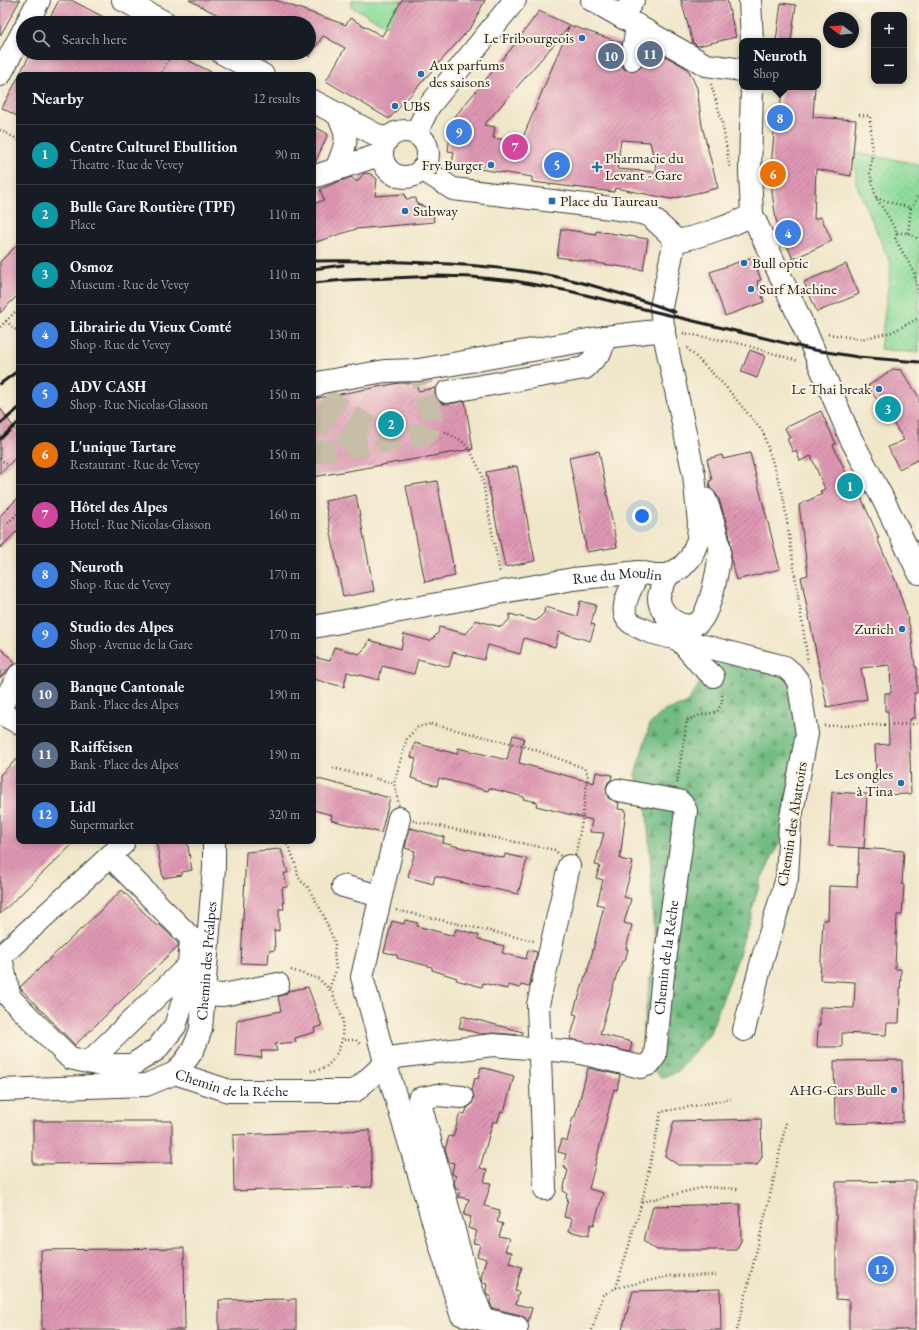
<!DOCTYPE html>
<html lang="en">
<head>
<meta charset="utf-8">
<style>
  :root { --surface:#171b24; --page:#242831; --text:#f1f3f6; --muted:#9ea1a6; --line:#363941; --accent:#1f6fb2 }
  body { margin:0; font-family:"EB Garamond",serif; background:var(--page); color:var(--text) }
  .controls { position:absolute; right:12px; top:12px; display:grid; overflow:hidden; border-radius:8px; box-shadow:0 2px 6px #0003 }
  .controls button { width:36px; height:36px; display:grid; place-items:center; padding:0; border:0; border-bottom:1px solid var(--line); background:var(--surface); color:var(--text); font:20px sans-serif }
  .compass { position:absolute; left:823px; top:12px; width:36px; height:36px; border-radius:50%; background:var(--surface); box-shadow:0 2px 6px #0003; rotate:286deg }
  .you { position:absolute; left:642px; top:516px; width:14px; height:14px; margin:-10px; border:3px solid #fff; border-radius:50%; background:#1a73e8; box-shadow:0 0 0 6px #1a73e833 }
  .badge { display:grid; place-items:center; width:26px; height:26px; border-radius:50%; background:var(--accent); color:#fff; font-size:13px; font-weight:700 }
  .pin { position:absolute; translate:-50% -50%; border:2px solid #fff; box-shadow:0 1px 4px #0006 }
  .popup { position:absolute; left:739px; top:38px; width:82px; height:52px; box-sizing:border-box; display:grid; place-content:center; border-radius:8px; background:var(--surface); filter:drop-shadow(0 1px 3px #0005); font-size:13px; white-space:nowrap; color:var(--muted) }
  .popup b { font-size:15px; color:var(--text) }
  .popup::after { content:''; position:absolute; left:50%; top:100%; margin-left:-8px; border:8px solid transparent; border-top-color:var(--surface) }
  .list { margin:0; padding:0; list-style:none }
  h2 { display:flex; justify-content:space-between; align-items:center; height:52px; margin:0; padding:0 16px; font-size:17px }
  h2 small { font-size:13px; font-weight:400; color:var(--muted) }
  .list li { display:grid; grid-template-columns:26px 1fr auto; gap:12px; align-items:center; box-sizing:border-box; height:60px; padding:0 16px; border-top:1px solid var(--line) }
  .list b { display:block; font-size:15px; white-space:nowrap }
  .list p { margin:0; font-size:13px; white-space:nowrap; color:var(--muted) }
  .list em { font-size:13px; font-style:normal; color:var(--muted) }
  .icon { flex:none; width:22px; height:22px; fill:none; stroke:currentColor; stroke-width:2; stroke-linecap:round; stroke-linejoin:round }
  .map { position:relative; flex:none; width:919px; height:1330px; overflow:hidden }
  .search { position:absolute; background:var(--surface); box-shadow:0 2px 6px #0003; left:16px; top:16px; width:300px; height:44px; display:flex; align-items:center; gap:10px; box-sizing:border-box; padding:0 14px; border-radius:22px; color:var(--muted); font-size:15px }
  .panel { position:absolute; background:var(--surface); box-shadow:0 2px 6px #0003; left:16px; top:72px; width:300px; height:772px; border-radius:8px }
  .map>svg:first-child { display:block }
  .green { fill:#8edc9b; stroke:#557c5c }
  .forest { fill:url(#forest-firs); stroke:#476c50 }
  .park { fill:url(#park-dots); stroke:#557c5c }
  .building { fill:url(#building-hatch); fill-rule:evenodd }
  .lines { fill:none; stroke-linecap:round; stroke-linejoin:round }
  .minor-tunnel { stroke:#c6bea7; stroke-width:22; stroke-dasharray:22 11; stroke-linecap:butt }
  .minor-casing { stroke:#3c3a36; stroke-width:24 }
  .path { stroke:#3c3a36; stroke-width:2.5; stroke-dasharray:1 3; stroke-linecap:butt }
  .minor { stroke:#fff; stroke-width:22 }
  .rail { stroke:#1c1c1c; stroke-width:3 }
  .poi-dot { fill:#1f6fb2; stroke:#fcf5e5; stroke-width:1.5 }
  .labels { text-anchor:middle; stroke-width:4; stroke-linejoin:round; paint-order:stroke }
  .poi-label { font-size:15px; fill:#1c1c1c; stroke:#fcf5e5; text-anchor:start }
  .street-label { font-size:15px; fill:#1c1c1c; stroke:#fcf5e5 }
</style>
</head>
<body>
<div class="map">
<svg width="919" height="1330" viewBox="0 0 919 1330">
  <defs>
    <pattern id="forest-firs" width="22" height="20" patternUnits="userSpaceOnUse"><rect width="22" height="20" fill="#72bc83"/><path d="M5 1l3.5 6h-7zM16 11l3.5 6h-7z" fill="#5d986a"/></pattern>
    <pattern id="park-dots" width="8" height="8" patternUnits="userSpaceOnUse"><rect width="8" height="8" fill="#8edc9b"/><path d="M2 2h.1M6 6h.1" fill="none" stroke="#7abc85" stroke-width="1.8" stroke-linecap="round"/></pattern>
    <pattern id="building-hatch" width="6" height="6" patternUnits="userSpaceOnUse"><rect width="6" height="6" fill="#df97b3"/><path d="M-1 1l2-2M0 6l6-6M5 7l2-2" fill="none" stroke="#b47a91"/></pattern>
  </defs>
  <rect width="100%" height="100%" fill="#fcf5e5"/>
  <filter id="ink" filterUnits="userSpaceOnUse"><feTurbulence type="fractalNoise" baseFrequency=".025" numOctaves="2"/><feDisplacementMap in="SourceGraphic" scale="8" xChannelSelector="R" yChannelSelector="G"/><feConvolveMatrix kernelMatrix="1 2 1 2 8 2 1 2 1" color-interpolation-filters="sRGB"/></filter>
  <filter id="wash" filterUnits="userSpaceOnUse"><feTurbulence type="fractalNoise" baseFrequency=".012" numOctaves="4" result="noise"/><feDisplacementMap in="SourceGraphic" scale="16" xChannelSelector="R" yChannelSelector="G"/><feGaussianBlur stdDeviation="0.9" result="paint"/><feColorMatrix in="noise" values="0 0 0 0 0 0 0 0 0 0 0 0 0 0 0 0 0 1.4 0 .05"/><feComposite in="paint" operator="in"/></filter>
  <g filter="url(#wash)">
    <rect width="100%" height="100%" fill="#f0e7ca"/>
    <path class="green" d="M353,0H402L388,26L350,6Z"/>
    <path class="forest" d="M725,651L785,667L807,734L790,822L761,879L738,958L710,1033L678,1071L661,1078L649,1064L643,1031L654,950L651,868L646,803L635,775L650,724L664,711L686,704L714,662Z"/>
    <path class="park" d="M855,153L919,164V353L880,349L891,265L856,183Z"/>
    <g id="blocks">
      <path class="building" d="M0,0H20L0,36Z
        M59,0H71L115,23H47Z
        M189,0H275L346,25L350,18L382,36L402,0H485L472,26L389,119L326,81L345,48L323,36L309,57V23H233Z
        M681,0H727L736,37L698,46L693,43Z
        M781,3L796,5L791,41H776Z
        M539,11L569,25L622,43L620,57V63L624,69L630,71H636L642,66L646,50L656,51L683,66L689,71L697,88L702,126L718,188L671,199L615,188L614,192L532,182V177L479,169V166L452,163L454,152L448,151L452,120L511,49ZM569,27L521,142L493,138L495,127L484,125ZM621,140L650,142L657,172L617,169Z
        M31,53H174L217,75H19Z
        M19,76V117L2,108Z
        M782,87H815L813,117L856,120L851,176L816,169L814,219L821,217L832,241L793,259L776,220L772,192L773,167H771L776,110L780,111Z
        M313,126L328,134L315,163L313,164Z
        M364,173L371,174L377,179L375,196L405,194L406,199L416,198L417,204L426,207L433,214L434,222L356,229L313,243V204L324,200L320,189L351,177L357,182Z
        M561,229L596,234V231L648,239L643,270L557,257Z
        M19,243V294L0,313V262Z
        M753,257L761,280L757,281L764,302L725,316L710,272Z
        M846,264L859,294L817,312L804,282Z
        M750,350L765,356L757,378L741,372Z
        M893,369L901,370L919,397V463L917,460L899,469L888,447L904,440L881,404H880L868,386Z
        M399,383H416L418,391L435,388V395L437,400L443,404H449L465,401L473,449L313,477V399Z
        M0,408L19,435V454L0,474Z
        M821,411L836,444L833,445L849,479L852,477L879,538H877L896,582L907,615L911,632L915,667H917V693H914L915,718H911V720H909L911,794L877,795L875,745L889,744L888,711H885V693H891L890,665L861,668L867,699L827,707L801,577L808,575L799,505L822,494L820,491L825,489L811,456L800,461L796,450L793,452L787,439L790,438L785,428Z
        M599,451L617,547L587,552L569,457Z
        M750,453L780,569L736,580L731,559V546L729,532L719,499L716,494L710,488L709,481L712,480L707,459L722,455L723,459Z
        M517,466L535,561L505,567L486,472Z
        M437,481L455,576L425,582L406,486Z
        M356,495L374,591L343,597L325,501Z
        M19,497V529L0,548V516Z
        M580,601L596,605L591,624L595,625L590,641L559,632L555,647L524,638L520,654L488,645L484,660L453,652L449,667L418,659L414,674L382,666L379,680L347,672L344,687L313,679V657L330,661L334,647L359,654L367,646L369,640L401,649L404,634L430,641L438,633L439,627L466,634L473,625L475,620L501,627L509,620L510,614L536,621L544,613L545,607L577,616Z
        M0,648L15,662L0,678Z
        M513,735L524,738L519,763L594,783L596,772L612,775L611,780L608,782L606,788L608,798L619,803L618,809L626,810L620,859L633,862L624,897L631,899L624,923L632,925L626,949H628L625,961H622L618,973H617L600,1034L632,1042L630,1052L570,1039L577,1015L573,1014L577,1000H578L585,977H586L604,906L597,904L603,880L596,878L600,866L595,865L604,833L590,832L592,820L536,806L537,802L523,799L524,797L489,788L488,791L439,778L437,786L411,778L416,759L411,757L415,743L457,754L458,748L507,760Z
        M19,757V841H76L0,914V775Z
        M315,778L390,798L381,833L331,820L332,815L313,810V786Z
        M832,792L867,794L864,848L829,846Z
        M410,828L444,837L443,843L504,858L505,854L527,859L518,894L485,887V888L435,876L433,884L408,877L415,851L405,848Z
        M156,841H187L192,870L182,872V875L163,878Z
        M859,848L904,851L902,884L904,885L902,915H897L895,969H901L899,1023H887L886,1035L842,1033V1047H817L818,1025H820V1007L854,1008L855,982L820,980L823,920H828L829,886L857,887Z
        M281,849L288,873H284L287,887L282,888L284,909H279V931L274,930L275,950L269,951L268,964L241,963L246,852Z
        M122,890L157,926L159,924L178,943V946L75,1045L21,989L20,987Z
        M405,920L418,923L417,926L454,936L456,929L479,935L478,939L504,946L502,953L526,959L528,950L537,952L529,987L521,985L520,988L508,985L507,989L483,983L482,987L456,980L457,978L432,970V967L397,958V955L384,952L392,921L404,924Z
        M308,987L322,1026L314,1028L315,1032L295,1038L296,1042L275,1044L277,1051H261L262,1058L235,1055L237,1020L281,1011L278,997L286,994L288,991Z
        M462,1016L523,1032L522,1035L494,1033L480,1034L459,1028Z
        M902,1060L903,1122L835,1124L834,1061Z
        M481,1067L514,1076L504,1112L501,1111L497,1123L493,1121L480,1168L487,1170L484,1182L491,1183L484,1206L500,1210L497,1222L503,1224L499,1236L509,1238L505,1251L512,1252L509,1263L522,1267L515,1291L519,1292L516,1304L532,1308L528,1322L525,1318L520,1315L492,1308L490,1302L491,1297L488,1296L486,1291L487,1284L482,1283L481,1278L486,1259L477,1256L480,1244L473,1243L477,1231L468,1228L471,1217L464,1215L469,1199L458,1197L460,1189L456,1188L454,1183L456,1176L452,1174V1173L454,1163L449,1162L445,1149L449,1136L453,1137L460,1113L465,1114L467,1108L472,1104L474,1098L472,1090L475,1078L478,1079Z
        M588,1068L620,1075L617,1090L614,1089L589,1189L603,1193L594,1225L591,1224L588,1236L569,1231L572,1219L564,1217L568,1198L566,1197L567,1193L563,1191L568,1170L565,1169L566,1166H563L566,1154L558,1152L562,1139L567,1141L573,1117H575Z
        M761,1119L762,1157L757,1165H678L665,1156L674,1121Z
        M33,1121H172V1163L33,1164Z
        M370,1130L372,1187L234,1191L233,1135Z
        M915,1181V1330H849V1300L836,1299V1182Z
        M740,1204L741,1241L736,1250H657L644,1241L653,1206Z
        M184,1248L185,1330H42L41,1250Z
        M720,1289L721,1330H622L633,1291Z
        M296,1299V1330H219V1300Z"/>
    </g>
  </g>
  <g filter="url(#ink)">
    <use href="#blocks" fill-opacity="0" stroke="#3c3a36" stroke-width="1"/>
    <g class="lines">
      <path class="minor-tunnel" d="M324,398L391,441
        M313,416L360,446
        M313,453L423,435L429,428L432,417L419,370"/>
      <g class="minor-casing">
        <g id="minor">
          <path d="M123,0L166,23"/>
          <path d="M592,0L706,65L742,70"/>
          <path d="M750,0L752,41"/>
          <path d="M622,17L633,0"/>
          <path d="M27,23L39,0"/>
          <path d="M222,53L263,75"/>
          <path d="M632,59L637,25"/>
          <path d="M0,75L23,31"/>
          <path d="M752,87L750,172L752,214L806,332L850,437L883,499L919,573"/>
          <path d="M313,101L386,140"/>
          <circle cx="405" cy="154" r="23"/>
          <path d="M416,133L429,106L515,0"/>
          <path d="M336,169C345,147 351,138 338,115"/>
          <path d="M422,169L453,189L611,208L641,213L649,215L675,239L681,240C694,238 743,222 752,214"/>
          <path d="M313,177L382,154"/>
          <path d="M313,387L322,382L385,371L419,370L605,337L664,330"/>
          <path d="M447,392L585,368L601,351L605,337"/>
          <path d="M639,572C633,585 616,610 630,622C636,627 644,629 650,632L785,667L792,673L798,681L807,734L790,822L787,878L763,957L744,1030"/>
          <path d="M668,575C665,582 659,590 659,598C659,615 683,633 699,622C710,614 721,560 719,546C717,535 710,510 705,499"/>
          <path id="s1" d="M313,627L573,579L639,572L655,575H668L682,567L691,557L698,540L699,523L694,475L664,334L661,307L675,239"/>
          <path d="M678,638L700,664L713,676"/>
          <path d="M0,708L19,675"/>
          <path d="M0,713L19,723"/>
          <path d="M399,818L362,977L386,1065L461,1314L517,1327"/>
          <path d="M343,886L380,896"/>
          <path d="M0,957L123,844V841"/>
          <path d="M1,958L10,998L70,1058L101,1065H132L156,1050L175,1026L187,989L191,938L110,856"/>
          <path d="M204,994L223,995L278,984"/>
          <path d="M89,1062L188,966"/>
          <path id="s2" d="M175,1073C190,1056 194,1051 201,1029L214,868V841"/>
          <path id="s3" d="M0,1090L146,1085L175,1073L229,1091H355L378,1070L396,1057L493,1045L576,1052L641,1067L649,1064L655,1056L663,975L686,811L683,805L679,801L618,790"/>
          <path d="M462,1097L437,1095L419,1099L466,1275L483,1319"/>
          <path d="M545,1189L538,1005L569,866"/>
        </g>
      </g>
      <path class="path" d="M160,75L172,53
        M711,84L722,121L730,169
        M859,115L870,116L872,153L870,173L876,198L888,216L897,233L895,239L914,272L919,296
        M0,130L19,140
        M876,198L911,208L919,195
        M897,233H908L919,239
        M908,233L911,208
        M6,321L18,332
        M0,327L19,308
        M683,333L742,344L798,361
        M828,334L861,339L892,332L919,318
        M687,348L726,387L763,432L783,495L808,662
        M445,432L462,441L471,452L481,472L500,574
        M0,458L8,466
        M8,523L19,512
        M431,724L530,748L584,768L588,774L582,821L574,863L569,866L555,850L399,818L400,811L394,783L407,738L418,727Z
        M824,726L919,724
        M333,768L394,783
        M677,783L687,720L701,715L717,712L722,702V693
        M285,841L290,850L296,865L298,876L301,881L307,886L322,912L334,941L335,945L334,953L336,970L329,990
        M396,910L534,941
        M291,970L319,979L332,992L343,1020L342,1040H356L360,1044
        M311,1071C315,1070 321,1070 324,1068C334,1062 339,1050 342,1040
        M642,1202L705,1187L738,1189
        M616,1288L670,1276L716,1275
        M592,1330L603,1295L616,1288L642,1202L661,1112L731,1099
        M737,1330L772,1187L786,1122"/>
      <use href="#minor" class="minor"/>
      <path class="rail" d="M313,261C343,260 374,261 404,262C459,264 513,267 567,279C604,288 639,299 675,312
        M313,269L343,265
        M313,283L345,280L438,276L472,277L515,281L569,291L814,350L858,357L919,362
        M0,384L19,370
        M0,424L19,408
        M0,439L19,422"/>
    </g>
  </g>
  <g class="poi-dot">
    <circle cx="582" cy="38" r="4"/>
    <circle cx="421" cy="74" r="4"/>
    <circle cx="395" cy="106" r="4"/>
    <circle cx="491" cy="165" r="4"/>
    <path d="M595 161h4v4h4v4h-4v4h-4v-4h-4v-4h4z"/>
    <rect x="548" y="197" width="8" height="8" rx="2"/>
    <circle cx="405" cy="211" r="4"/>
    <circle cx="744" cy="263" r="4"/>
    <circle cx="751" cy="289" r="4"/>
    <circle cx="879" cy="389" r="4"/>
    <circle cx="902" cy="629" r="4"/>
    <circle cx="901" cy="783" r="4"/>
    <circle cx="894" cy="1090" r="4"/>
  </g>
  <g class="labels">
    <g class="poi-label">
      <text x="574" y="43" text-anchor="end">Le Fribourgeois</text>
      <text x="429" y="70">Aux parfums<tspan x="429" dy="17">des saisons</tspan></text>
      <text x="403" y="111">UBS</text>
      <text x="605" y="163">Pharmacie du<tspan x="605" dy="17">Levant - Gare</tspan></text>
      <text x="483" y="170" text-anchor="end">Fry Burger</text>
      <text x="560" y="206">Place du Taureau</text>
      <text x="413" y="216">Subway</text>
      <text x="752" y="268">Bull optic</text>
      <text x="759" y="294">Surf Machine</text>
      <text x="871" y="394" text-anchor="end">Le Thai break</text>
      <text x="894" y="634" text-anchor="end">Zurich</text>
      <text x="893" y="779" text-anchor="end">Les ongles<tspan x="893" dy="17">à Tina</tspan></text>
      <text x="886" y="1095" text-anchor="end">AHG-Cars Bulle</text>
    </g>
    <g class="street-label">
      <text dy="5" stroke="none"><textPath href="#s1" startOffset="309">Rue du Moulin</textPath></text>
      <text transform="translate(792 824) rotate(-81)" y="5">Chemin des Abattoirs</text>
      <text dy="5" stroke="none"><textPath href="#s3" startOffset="779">Chemin de la Réche</textPath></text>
      <text dy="5" stroke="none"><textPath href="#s2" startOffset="120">Chemin des Préalpes</textPath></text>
      <text dy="5" stroke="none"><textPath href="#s3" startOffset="236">Chemin de la Réche</textPath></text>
    </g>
  </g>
</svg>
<div class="controls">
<button>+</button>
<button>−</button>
</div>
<svg class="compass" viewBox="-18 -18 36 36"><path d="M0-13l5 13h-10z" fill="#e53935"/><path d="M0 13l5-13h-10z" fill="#9ea1a6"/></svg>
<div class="you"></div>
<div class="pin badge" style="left:850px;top:486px;background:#0f9aa8">1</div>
<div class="pin badge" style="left:391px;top:424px;background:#0f9aa8">2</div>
<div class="pin badge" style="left:888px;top:409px;background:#0f9aa8">3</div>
<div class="pin badge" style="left:788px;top:233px;background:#3f7fe0">4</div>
<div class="pin badge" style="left:557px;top:165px;background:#3f7fe0">5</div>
<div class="pin badge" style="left:773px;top:174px;background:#e8710a">6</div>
<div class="pin badge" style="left:515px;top:147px;background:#d1479c">7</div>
<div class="pin badge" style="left:780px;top:118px;background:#3f7fe0">8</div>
<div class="popup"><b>Neuroth</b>Shop</div>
<div class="pin badge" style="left:459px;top:132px;background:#3f7fe0">9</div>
<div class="pin badge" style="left:611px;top:56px;background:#5c6f8a">10</div>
<div class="pin badge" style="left:650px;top:54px;background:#5c6f8a">11</div>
<div class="pin badge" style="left:881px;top:1269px;background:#3f7fe0">12</div>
<div class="search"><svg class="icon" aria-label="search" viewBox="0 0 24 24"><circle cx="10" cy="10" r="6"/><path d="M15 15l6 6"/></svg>Search here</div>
<section class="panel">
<h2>Nearby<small>12 results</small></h2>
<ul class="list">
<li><span class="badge" style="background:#0f9aa8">1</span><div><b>Centre Culturel Ebullition</b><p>Theatre · Rue de Vevey</p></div><em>90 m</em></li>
<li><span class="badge" style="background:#0f9aa8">2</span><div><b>Bulle Gare Routière (TPF)</b><p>Place</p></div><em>110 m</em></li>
<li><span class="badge" style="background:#0f9aa8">3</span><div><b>Osmoz</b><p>Museum · Rue de Vevey</p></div><em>110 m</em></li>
<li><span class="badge" style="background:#3f7fe0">4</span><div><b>Librairie du Vieux Comté</b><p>Shop · Rue de Vevey</p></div><em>130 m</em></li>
<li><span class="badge" style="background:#3f7fe0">5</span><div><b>ADV CASH</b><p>Shop · Rue Nicolas-Glasson</p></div><em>150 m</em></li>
<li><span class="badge" style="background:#e8710a">6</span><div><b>L'unique Tartare</b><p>Restaurant · Rue de Vevey</p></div><em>150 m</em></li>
<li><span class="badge" style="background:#d1479c">7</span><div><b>Hôtel des Alpes</b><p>Hotel · Rue Nicolas-Glasson</p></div><em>160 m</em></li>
<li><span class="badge" style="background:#3f7fe0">8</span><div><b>Neuroth</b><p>Shop · Rue de Vevey</p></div><em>170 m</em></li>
<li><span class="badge" style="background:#3f7fe0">9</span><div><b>Studio des Alpes</b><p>Shop · Avenue de la Gare</p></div><em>170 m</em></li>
<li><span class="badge" style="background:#5c6f8a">10</span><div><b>Banque Cantonale</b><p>Bank · Place des Alpes</p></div><em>190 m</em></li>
<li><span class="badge" style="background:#5c6f8a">11</span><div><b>Raiffeisen</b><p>Bank · Place des Alpes</p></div><em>190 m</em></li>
<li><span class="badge" style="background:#3f7fe0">12</span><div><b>Lidl</b><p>Supermarket</p></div><em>320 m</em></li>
</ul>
</section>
</div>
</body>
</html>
